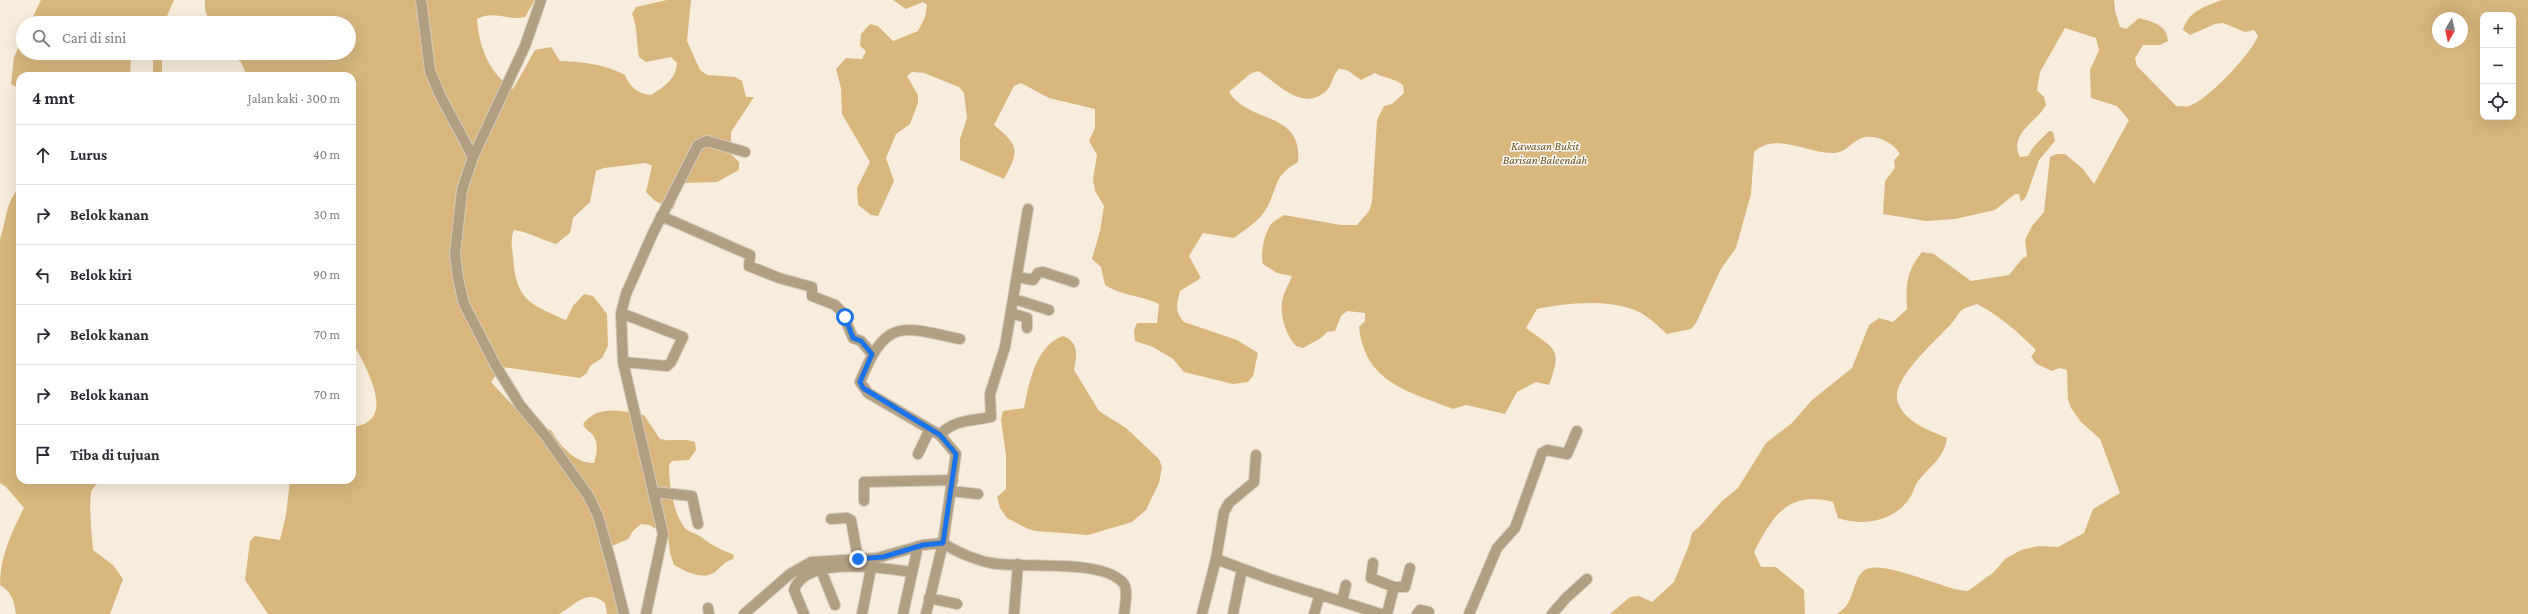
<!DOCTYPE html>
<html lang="id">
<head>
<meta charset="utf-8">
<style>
  :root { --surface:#fff; --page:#f2f2f3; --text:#2b2b33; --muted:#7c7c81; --line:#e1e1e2 }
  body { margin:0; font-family:"Crimson Pro",serif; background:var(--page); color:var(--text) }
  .controls { position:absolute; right:12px; top:12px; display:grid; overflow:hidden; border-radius:8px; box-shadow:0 4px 16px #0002 }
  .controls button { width:36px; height:36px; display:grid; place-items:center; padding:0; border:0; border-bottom:1px solid var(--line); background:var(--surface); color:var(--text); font:20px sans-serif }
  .compass { position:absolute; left:2432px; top:12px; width:36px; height:36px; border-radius:50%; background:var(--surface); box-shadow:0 4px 16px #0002; rotate:189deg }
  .stop { position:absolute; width:12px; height:12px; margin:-9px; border:3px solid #1a73e8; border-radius:50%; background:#fff }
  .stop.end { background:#1a73e8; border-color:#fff; box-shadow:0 1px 4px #0008 }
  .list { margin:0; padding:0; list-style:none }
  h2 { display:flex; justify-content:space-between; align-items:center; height:52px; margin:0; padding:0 16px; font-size:17px }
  h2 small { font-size:13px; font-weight:400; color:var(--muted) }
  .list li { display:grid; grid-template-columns:26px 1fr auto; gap:12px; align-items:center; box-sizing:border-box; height:60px; padding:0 16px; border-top:1px solid var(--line) }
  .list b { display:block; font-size:15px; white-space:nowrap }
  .list em { font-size:13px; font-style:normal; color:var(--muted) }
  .icon { flex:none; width:22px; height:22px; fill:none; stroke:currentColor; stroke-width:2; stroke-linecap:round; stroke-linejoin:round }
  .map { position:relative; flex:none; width:2528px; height:614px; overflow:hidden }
  .search { position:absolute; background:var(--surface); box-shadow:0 4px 16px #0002; left:16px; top:16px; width:340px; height:44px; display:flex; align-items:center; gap:10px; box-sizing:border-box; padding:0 14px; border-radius:22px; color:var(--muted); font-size:15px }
  .panel { position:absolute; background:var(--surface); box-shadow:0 4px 16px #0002; left:16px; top:72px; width:340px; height:412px; border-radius:12px }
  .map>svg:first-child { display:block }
  .green { fill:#d9b67e; fill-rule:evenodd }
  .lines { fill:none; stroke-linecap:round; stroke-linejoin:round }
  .street-casing { stroke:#d3c9ba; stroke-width:12 }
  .street { stroke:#b29e80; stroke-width:10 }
  .route { stroke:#1a73e8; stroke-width:5 }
  .labels { text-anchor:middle; stroke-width:3; stroke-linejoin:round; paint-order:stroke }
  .park-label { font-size:12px; font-style:italic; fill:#67490d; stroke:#fff }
</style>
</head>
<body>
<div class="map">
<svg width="2528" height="614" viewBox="0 0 2528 614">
  <rect width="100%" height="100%" fill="#f8eddc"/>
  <path class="green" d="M41,0H174L164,23H30Z
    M205,0H535L525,17C507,21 494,10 477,19C479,47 489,73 513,89L535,50L551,47L560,61C584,62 604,64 625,75C629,87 639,94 651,95C664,87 676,79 677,63L671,57L646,62L639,57C636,42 638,28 632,14L636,7L667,0H691L687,41L700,70L707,75L735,77L742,81L746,97H754L731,132V154L739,162V170L717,182L685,183L682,185L673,209L655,201L646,192L652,166L646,163L604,168L596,171L590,202L573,218L570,233L556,244C539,239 532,233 514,230C510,239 512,247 513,257C516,300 529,304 566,320L573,306L584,294L593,296L607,314L608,346L602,358L590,366L587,373L580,378L502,367L491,382L531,425L551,430C559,445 576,464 594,463C597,453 599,442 592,434C588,430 585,429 583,424C598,404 623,411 644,415L660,439C672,442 683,438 695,442L696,450L689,460L672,461L669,465C669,483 673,514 685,528C689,533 697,533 701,537C711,545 722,550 734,555L733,559C724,562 721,567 715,572C702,581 685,571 674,565L670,553L668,535L649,525L641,524L633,531L628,539L603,550L621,614H607L605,603C586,588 576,605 559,614H268L245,580L250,541L255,536L280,540L286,515L290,480H352V427C401,421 363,364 352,340V76H247L241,62L227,53H349V23H210L205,10Z
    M893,0H2114L2115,11L2120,27L2126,29L2139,18C2153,22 2167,25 2168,41L2160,45H2143L2135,58L2137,66L2176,106C2180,106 2185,107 2189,106C2207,101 2252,53 2258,36L2254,30L2245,32L2223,23L2215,24L2190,35L2183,30C2188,11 2206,6 2222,0H2528V614H1837C1841,611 1846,607 1848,603C1854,593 1854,581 1862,572C1877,555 1945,591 1968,591L1994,572L2005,559L2021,550L2039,546L2058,547L2084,533L2093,509L2120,493L2100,439L2081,422L2071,408L2068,400L2067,370L2060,368L2052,371L2037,364L2031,357L2036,350C2018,332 2000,316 1977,304C1972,306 1966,307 1962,310C1958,313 1955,320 1951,324C1937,340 1889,380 1898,403C1906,423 1929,430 1947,438C1944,458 1931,465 1919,480C1915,484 1914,491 1911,496C1896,521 1864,527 1838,518L1833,502C1788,490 1772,517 1754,552L1761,567H1776L1804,590L1805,614H1610L1630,597L1639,596L1652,602L1674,582L1689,545L1692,533L1700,526L1722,501L1738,488L1766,443L1792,423L1812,400L1852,368L1869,325L1879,318L1893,322L1907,309C1906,284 1906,272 1922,252L1934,254L1971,281L2009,275L2022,259L2027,256L2025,240L2032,226L2044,212L2050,157L2057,154H2065L2083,169L2094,184L2129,120L2117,106L2091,98L2090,70L2099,50L2096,38L2065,28L2040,72L2037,90L2044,97L2046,105C2037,122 2008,134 2020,157L2028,156C2033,145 2041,140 2049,131L2053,132L2055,141L2039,160L2026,197L2021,202L2019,194H2015L1995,210L1955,219L1926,221L1883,214L1885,181L1895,168L1894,160L1900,154C1894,144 1883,138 1872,137C1855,134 1850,152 1834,153C1809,154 1775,131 1754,152L1751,194L1736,248L1721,269L1696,323L1691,329L1667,334C1659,327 1650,318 1641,313C1612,298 1567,303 1537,309L1526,328C1555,350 1563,347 1549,385L1536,382L1517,392L1505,414L1466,405L1453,409C1408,391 1365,383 1359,327L1365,321V313L1347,311L1341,316L1335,331L1327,332L1321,338L1303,348L1296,346C1286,335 1280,316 1282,302C1283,293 1289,284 1292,276L1277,273L1263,264C1260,254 1264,234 1271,224C1274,221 1280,218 1284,215L1341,225H1357L1369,211L1372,202L1377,120L1384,106L1392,104L1404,93L1403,85C1394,78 1384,78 1375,73L1361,80L1347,70L1339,69C1332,75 1333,84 1327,90C1303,114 1277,82 1258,71L1250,74L1229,92C1249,124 1303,111 1298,162C1272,177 1279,187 1266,209C1260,221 1244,230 1234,238L1203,233L1189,256L1201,278L1180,291C1177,304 1174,311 1184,322L1237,340L1258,353L1253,376L1248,382L1233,384L1184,372L1173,359L1153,347L1135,341L1134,330L1137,323H1157L1159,304C1141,295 1121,296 1105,285L1101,267L1092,259L1100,231L1104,206L1095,191L1093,179L1097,155L1089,141L1095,128V109L1049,98L1021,83L1014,86L994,125C1020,146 1019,151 1004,179L960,160V139L967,118L964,93L959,87L924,73L912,72L907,76L918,95V103L910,124L896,134L886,158L894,181L878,216L871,215L858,205L857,188L870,162L842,114L841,88L836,69L846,58L862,59L866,51L860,46L861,34L870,24L878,26L893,41L918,31L925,17L927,5L923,2L906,9ZM2483,15H2513V117H2483ZM2438,18H2462V42H2438Z
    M23,38V53H144L131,55L130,76H20V89L11,84L14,57Z
    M153,53H162V76H153Z
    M20,187V480H100C98,483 94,486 92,490C88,498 92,538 93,550L113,565L123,579L110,614H16C14,601 12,592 0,585C0,557 11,533 24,508L6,487L0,483V239C7,220 5,202 20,187Z
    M1063,336C1079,342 1077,355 1074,370L1099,411L1126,428L1159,459L1162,467L1159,483L1146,510L1132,522L1088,535L1036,531L1028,529L1007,518L1000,508L997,497L1006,489V455L1001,420L1003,411L1024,408C1029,384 1035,346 1063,336Z"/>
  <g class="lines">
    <g class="street-casing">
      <path id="street" d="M421,0L430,71L440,95L473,157
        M541,0L525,46L473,157L462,190L455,254L458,278L464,304L496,366L520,405L545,435L589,497L598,516L611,562L624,614
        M661,216L750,255L749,266L779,278L812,287V296L835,305L842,312L853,338L861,341L872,354
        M1018,277L1033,280L1038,273L1043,272L1074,282
        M1014,299L1049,310
        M621,313L683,337L671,362L667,366L623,362
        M1011,313L1027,318V328
        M940,435C954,419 973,421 991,417L990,394L1005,347L1028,209
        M918,454L930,429
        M951,491L978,494
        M654,492L692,496L698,524
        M864,501V482L953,480
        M831,519L847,518L851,520L858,559
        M1216,559L1270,579L1381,614
        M1373,563L1371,578L1394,587L1387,614
        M821,570L835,605
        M1394,587H1405L1410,568
        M929,598L957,604
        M1342,601L1346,585
        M708,608L709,614
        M646,614L663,534L623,362L621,313L626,294L653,233L698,145L707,141L745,152
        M744,614L790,574L811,562L877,558L923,545L943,543C956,552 976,560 991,563C1021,569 1105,558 1124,584C1128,590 1125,606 1124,614
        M804,614L794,590C805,556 885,568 911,572
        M862,614L871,568
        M903,614L918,546
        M926,614L943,543L956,454L940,435L868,393L860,382C886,318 900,326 960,339
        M1014,614L1018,564
        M1202,614L1216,559L1224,512L1229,503L1254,482L1256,455
        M1233,614L1242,569
        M1314,614L1320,594
        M1417,614L1420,610L1429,612
        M1469,614L1497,548L1515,528L1542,453L1547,450L1567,454L1577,431
        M1552,614L1566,598L1587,579"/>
    </g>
    <use href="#street" class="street"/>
  </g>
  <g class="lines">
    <path class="route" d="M845,317L853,338L861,341L872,354L860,382L863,388L940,435L956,454L943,543L923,545L883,557L858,559"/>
  </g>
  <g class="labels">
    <g class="park-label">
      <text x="1545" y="150">Kawasan Bukit<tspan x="1545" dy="14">Barisan Baleendah</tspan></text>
    </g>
  </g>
</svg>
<div class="controls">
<button>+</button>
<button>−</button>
<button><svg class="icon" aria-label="locate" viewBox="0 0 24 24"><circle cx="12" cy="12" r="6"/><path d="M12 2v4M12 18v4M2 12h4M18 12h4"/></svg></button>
</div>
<svg class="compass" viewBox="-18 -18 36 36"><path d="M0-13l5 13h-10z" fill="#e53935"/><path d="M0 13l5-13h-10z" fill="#7c7c81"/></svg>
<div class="stop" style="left:845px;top:317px"></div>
<div class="stop end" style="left:858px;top:559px"></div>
<div class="search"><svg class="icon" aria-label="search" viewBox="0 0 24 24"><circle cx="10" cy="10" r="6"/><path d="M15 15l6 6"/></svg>Cari di sini</div>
<section class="panel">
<h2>4 mnt<small>Jalan kaki · 300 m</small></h2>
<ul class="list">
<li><svg class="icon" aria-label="ahead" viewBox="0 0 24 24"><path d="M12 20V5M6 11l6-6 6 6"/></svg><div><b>Lurus</b></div><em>40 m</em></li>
<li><svg class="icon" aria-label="right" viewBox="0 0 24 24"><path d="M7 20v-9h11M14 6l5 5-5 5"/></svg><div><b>Belok kanan</b></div><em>30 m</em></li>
<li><svg class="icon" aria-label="left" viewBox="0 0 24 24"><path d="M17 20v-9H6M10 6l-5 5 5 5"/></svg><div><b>Belok kiri</b></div><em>90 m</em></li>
<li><svg class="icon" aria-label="right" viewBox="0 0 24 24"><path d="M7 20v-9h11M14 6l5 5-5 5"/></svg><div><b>Belok kanan</b></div><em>70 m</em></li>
<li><svg class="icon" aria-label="right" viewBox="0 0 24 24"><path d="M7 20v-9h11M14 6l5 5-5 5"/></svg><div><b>Belok kanan</b></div><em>70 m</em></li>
<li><svg class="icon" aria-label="arrive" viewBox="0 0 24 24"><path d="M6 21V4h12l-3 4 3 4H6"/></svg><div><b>Tiba di tujuan</b></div></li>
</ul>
</section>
</div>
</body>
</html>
